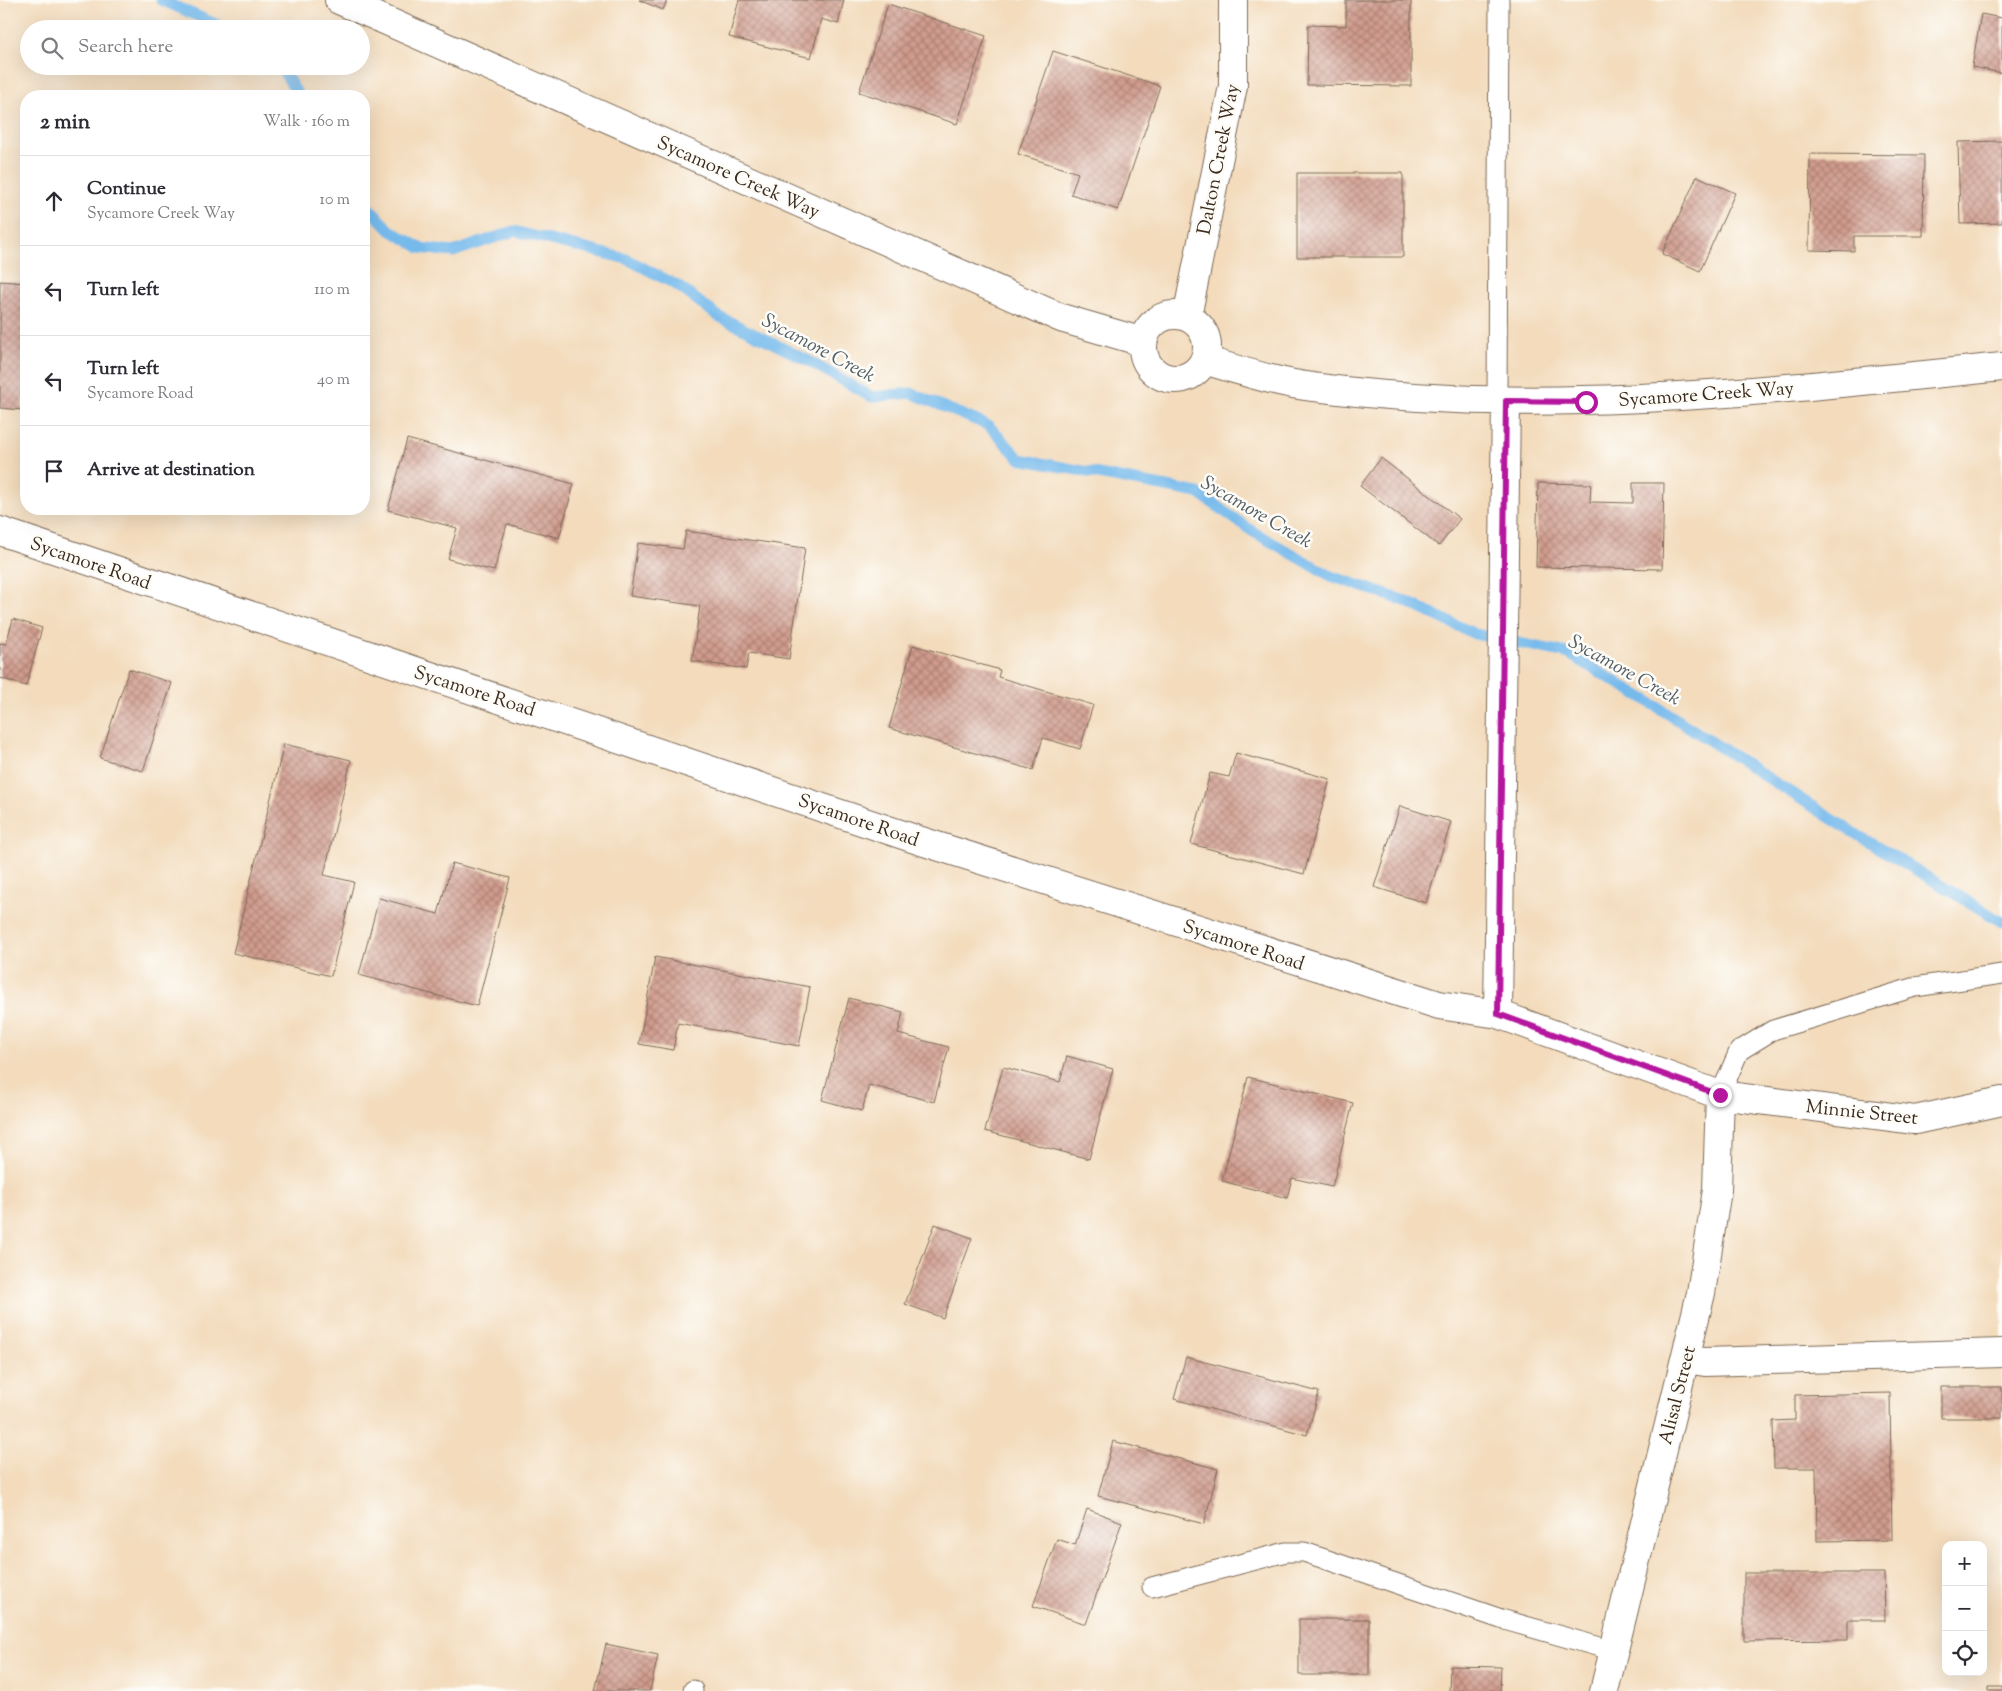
<!DOCTYPE html>
<html lang="en">
<head>
<meta charset="utf-8">
<style>
  :root { --surface:#fff; --page:#f2f2f3; --text:#2b2b33; --muted:#7c7c81; --line:#e1e1e2 }
  body { margin:0; font-family:"Sorts Mill Goudy",serif; background:var(--page); color:var(--text) }
  .controls { position:absolute; right:15px; bottom:15px; display:grid; overflow:hidden; border-radius:10px; box-shadow:0 5px 20px #0002 }
  .controls button { width:45px; height:45px; display:grid; place-items:center; padding:0; border:0; border-bottom:1px solid var(--line); background:var(--surface); color:var(--text); font:25px sans-serif }
  .stop { position:absolute; width:15px; height:15px; margin:-11px; border:4px solid #b5179e; border-radius:50%; background:#fff }
  .stop.end { background:#b5179e; border-color:#fff; box-shadow:0 1px 5px #0008 }
  .list { margin:0; padding:0; list-style:none }
  h2 { display:flex; justify-content:space-between; align-items:center; height:65px; margin:0; padding:0 20px; font-size:21px }
  h2 small { font-size:16px; font-weight:400; color:var(--muted) }
  .list li { display:grid; grid-template-columns:32px 1fr auto; gap:15px; align-items:center; box-sizing:border-box; height:90px; padding:0 20px; border-top:1px solid var(--line) }
  .list b { display:block; font-size:19px; white-space:nowrap }
  .list p { margin:0; font-size:16px; white-space:nowrap; color:var(--muted) }
  .list em { font-size:16px; font-style:normal; color:var(--muted) }
  .icon { flex:none; width:28px; height:28px; fill:none; stroke:currentColor; stroke-width:2; stroke-linecap:round; stroke-linejoin:round }
  .map { position:relative; flex:none; width:2002px; height:1691px; overflow:hidden }
  .search { position:absolute; background:var(--surface); box-shadow:0 5px 20px #0002; left:20px; top:20px; width:350px; height:55px; display:flex; align-items:center; gap:12px; box-sizing:border-box; padding:0 18px; border-radius:28px; color:var(--muted); font-size:19px }
  .panel { position:absolute; background:var(--surface); box-shadow:0 5px 20px #0002; left:20px; top:90px; width:350px; height:425px; border-radius:20px }
  .map>svg:first-child { display:block }
  .lines { fill:none; stroke-linecap:round; stroke-linejoin:round }
  .stream { stroke:#76baec; stroke-width:11 }
  .building { fill:url(#building-cross-hatch) }
  .service-casing { stroke:#7b6855; stroke-width:21 }
  .minor-casing { stroke:#7b6855; stroke-width:30 }
  .service { stroke:#fff; stroke-width:19 }
  .minor { stroke:#fff; stroke-width:28 }
  .route { stroke:#b5179e; stroke-width:6 }
  .labels { text-anchor:middle; stroke-width:5; stroke-linejoin:round; paint-order:stroke }
  .street-label { font-size:19px; fill:#3b2a1e; stroke:#fdfcf7 }
  .water-label { font-size:20px; font-style:italic; fill:#505c66; stroke:#fdfcf7 }
</style>
</head>
<body>
<div class="map">
<svg width="2002" height="1691" viewBox="0 0 2002 1691">
  <defs>
    <pattern id="building-cross-hatch" width="8" height="8" patternUnits="userSpaceOnUse" patternTransform="scale(1.25)"><rect width="8" height="8" fill="#d09b8d"/><path d="M0 0l8 8M0 8l8-8" fill="none" stroke="#aa7f73"/></pattern>
  </defs>
  <rect width="100%" height="100%" fill="#fdfcf7"/>
  <filter id="ink" filterUnits="userSpaceOnUse"><feTurbulence type="fractalNoise" baseFrequency=".02" numOctaves="2"/><feDisplacementMap in="SourceGraphic" scale="10" xChannelSelector="R" yChannelSelector="G"/><feConvolveMatrix kernelMatrix="1 2 1 2 8 2 1 2 1" color-interpolation-filters="sRGB"/></filter>
  <filter id="wash" filterUnits="userSpaceOnUse"><feTurbulence type="fractalNoise" baseFrequency=".0096" numOctaves="4" result="noise"/><feDisplacementMap in="SourceGraphic" scale="20" xChannelSelector="R" yChannelSelector="G"/><feGaussianBlur stdDeviation="1.12" result="paint"/><feColorMatrix in="noise" values="0 0 0 0 0 0 0 0 0 0 0 0 0 0 0 0 0 1.4 0 .05"/><feComposite in="paint" operator="in"/></filter>
  <g filter="url(#wash)">
    <rect width="100%" height="100%" fill="#f3dbbc"/>
    <g class="lines">
      <path class="stream" d="M161,0L227,29
        M280,66L299,96
        M364,203L390,230L420,248L453,252L514,231L627,259L678,286L718,316L807,360L872,397L911,393L989,426L1020,459L1198,493L1252,531L1331,576L1405,601L1475,634L1567,653L1645,699L1846,828L2002,922"/>
    </g>
    <g id="blocks">
      <path class="building" d="M639,0H667L663,10Z
        M739,0H844L838,24L821,19L811,58L729,37Z
        M1346,0H1411V86L1307,85L1308,25L1346,26Z
        M888,4L986,36L957,124L859,92Z
        M1981,14L2002,18V73L1972,67Z
        M1053,51L1160,86L1118,210L1071,194L1078,173L1018,154Z
        M2002,141V223L1960,224L1958,142Z
        M1810,154L1924,155L1923,236H1854V251L1809,250Z
        M1297,173H1403V257H1297Z
        M1697,176L1735,193L1700,271L1662,254Z
        M0,281L26,283V398H23L22,410L0,408Z
        M407,439L574,484L559,538L507,524L494,571L448,559L457,528L388,510Z
        M1381,458L1460,519L1439,546L1360,486Z
        M1538,483L1591,484L1590,502L1633,503V483H1664L1662,569L1536,567Z
        M686,531L805,548L789,659L749,653L746,669L692,661L700,606L630,596L638,543L683,549Z
        M13,619L42,628L26,686L0,678V643L6,644Z
        M913,645L1000,670L998,677L1093,705L1080,749L1043,738L1033,770L889,728Z
        M129,669L172,683L143,771L100,758Z
        M284,744L351,760L324,875L354,882L331,976L233,953Z
        M1236,753L1330,779L1304,874L1191,844L1210,773L1229,777Z
        M1400,806L1451,822L1426,903L1374,887Z
        M452,863L510,878L477,1006L359,975L379,898L438,914Z
        M655,957L810,987L799,1046L678,1023L673,1050L639,1044Z
        M849,998L903,1012L898,1034L949,1047L934,1102L869,1085L862,1111L822,1100Z
        M1067,1056L1113,1069L1089,1159L985,1131L1003,1067L1060,1082Z
        M1248,1077L1353,1103L1332,1187L1292,1178L1287,1198L1222,1181Z
        M935,1224L972,1238L943,1318L905,1304Z
        M1186,1357L1319,1392L1307,1435L1174,1399Z
        M1941,1387H2002V1418H1941Z
        M1890,1393L1892,1540L1817,1541L1816,1468H1774L1773,1421L1795,1420V1395Z
        M1113,1441L1218,1469L1204,1524L1098,1496Z
        M1087,1509L1122,1522L1086,1624L1033,1606L1057,1539L1075,1545Z
        M1744,1573H1884L1885,1620H1848V1640L1744,1641Z
        M1299,1619H1369V1675H1299Z
        M606,1644L658,1655L650,1691H595Z
        M1450,1666L1501,1667L1500,1691H1449Z
        M1989,1687H2002V1691H1989Z"/>
    </g>
  </g>
  <g filter="url(#ink)">
    <use href="#blocks" fill-opacity="0" stroke="#7b6855" stroke-width="1"/>
    <g class="lines">
      <g class="service-casing">
        <path id="service" d="M1497,401L1499,0
          M1720,1095L1739,1051L1773,1030L1915,987L2002,974
          M1152,1587L1286,1552H1304L1501,1619L1614,1651
          M693,1691V1690"/>
      </g>
      <g class="minor-casing">
        <path id="minor" d="M339,0L1061,318L1143,342
          M1143 347a32 32 0 1 1 64 0a32 32 0 1 1-64 0Z
          M1187,317L1233,86V0
          M1204,360C1239,370 1277,383 1313,387C1543,418 1773,390 2002,367
          M0,531L918,840L1439,1005L1498,1014L1720,1095L1915,1120L2002,1101
          M1498,1014L1506,401
          M1685,1359L1705,1362L2002,1353
          M1604,1691L1701,1293L1717,1190L1720,1095"/>
      </g>
      <use href="#service" class="service"/>
      <use href="#minor" class="minor"/>
    </g>
  </g>
  <g class="lines" filter="url(#ink)">
    <path class="route" d="M1586,402L1506,401L1498,1014L1720,1095"/>
  </g>
  <g class="labels">
    <g class="street-label">
      <text transform="translate(1217 159) rotate(-79)" y="7">Dalton Creek Way</text>
      <text transform="translate(739 176) rotate(24)" y="7">Sycamore Creek Way</text>
      <text transform="translate(1706 393) rotate(-4)" y="7">Sycamore Creek Way</text>
      <text transform="translate(91 562) rotate(19)" y="7">Sycamore Road</text>
      <text transform="translate(475 690) rotate(18)" y="7">Sycamore Road</text>
      <text transform="translate(859 819) rotate(19)" y="7">Sycamore Road</text>
      <text transform="translate(1244 944) rotate(18)" y="7">Sycamore Road</text>
      <text transform="translate(1862 1111) rotate(6)" y="7">Minnie Street</text>
      <text transform="translate(1676 1395) rotate(-76)" y="7">Alisal Street</text>
    </g>
    <g class="water-label">
      <text transform="translate(819 347) rotate(28)" y="7">Sycamore Creek</text>
      <text transform="translate(1257 511) rotate(30)" y="7">Sycamore Creek</text>
      <text transform="translate(1625 669) rotate(29)" y="7">Sycamore Creek</text>
    </g>
  </g>
</svg>
<div class="controls">
<button>+</button>
<button>−</button>
<button><svg class="icon" aria-label="locate" viewBox="0 0 24 24"><circle cx="12" cy="12" r="6"/><path d="M12 2v4M12 18v4M2 12h4M18 12h4"/></svg></button>
</div>
<div class="stop" style="left:1586px;top:402px"></div>
<div class="stop end" style="left:1720px;top:1095px"></div>
<div class="search"><svg class="icon" aria-label="search" viewBox="0 0 24 24"><circle cx="10" cy="10" r="6"/><path d="M15 15l6 6"/></svg>Search here</div>
<section class="panel">
<h2>2 min<small>Walk · 160 m</small></h2>
<ul class="list">
<li><svg class="icon" aria-label="ahead" viewBox="0 0 24 24"><path d="M12 20V5M6 11l6-6 6 6"/></svg><div><b>Continue</b><p>Sycamore Creek Way</p></div><em>10 m</em></li>
<li><svg class="icon" aria-label="left" viewBox="0 0 24 24"><path d="M17 20v-9H6M10 6l-5 5 5 5"/></svg><div><b>Turn left</b></div><em>110 m</em></li>
<li><svg class="icon" aria-label="left" viewBox="0 0 24 24"><path d="M17 20v-9H6M10 6l-5 5 5 5"/></svg><div><b>Turn left</b><p>Sycamore Road</p></div><em>40 m</em></li>
<li><svg class="icon" aria-label="arrive" viewBox="0 0 24 24"><path d="M6 21V4h12l-3 4 3 4H6"/></svg><div><b>Arrive at destination</b></div></li>
</ul>
</section>
</div>
</body>
</html>
